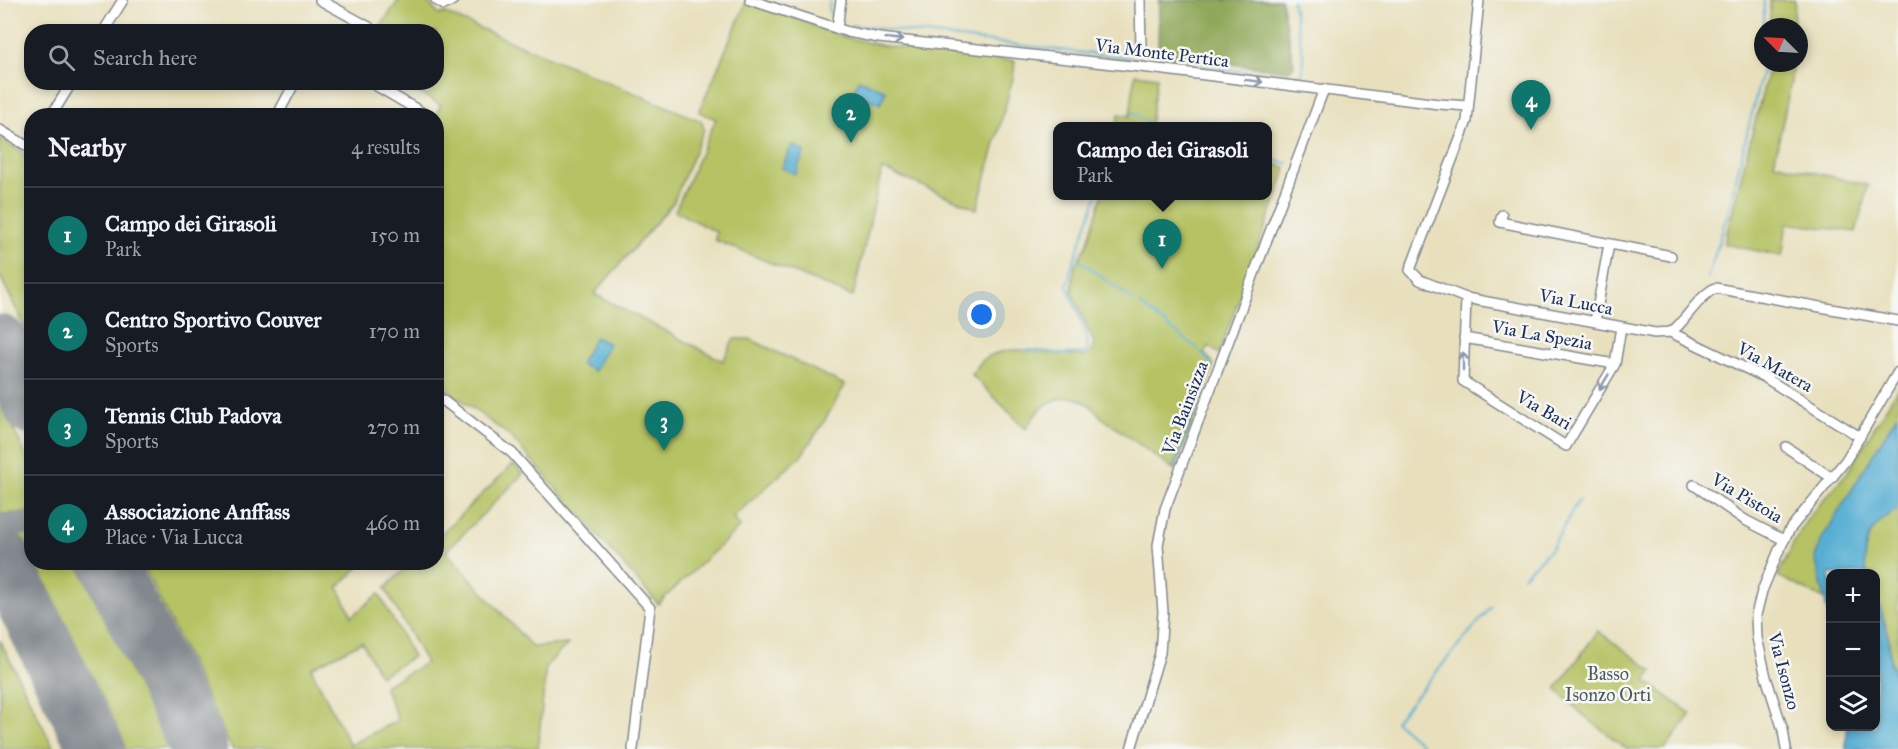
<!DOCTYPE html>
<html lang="en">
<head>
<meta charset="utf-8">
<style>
  :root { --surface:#171b24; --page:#20242c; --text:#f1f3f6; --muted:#9ea1a6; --line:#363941; --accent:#0f766e }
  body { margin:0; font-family:"IM FELL Great Primer",serif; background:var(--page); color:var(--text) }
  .controls { position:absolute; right:18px; bottom:18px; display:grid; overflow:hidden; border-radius:12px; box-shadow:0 3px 9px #0003 }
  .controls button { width:54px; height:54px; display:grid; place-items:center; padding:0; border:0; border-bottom:2px solid var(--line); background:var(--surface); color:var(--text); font:30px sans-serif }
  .compass { position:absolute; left:1754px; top:18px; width:54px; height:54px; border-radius:50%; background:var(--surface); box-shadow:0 3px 9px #0003; rotate:294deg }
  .you { position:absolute; left:982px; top:315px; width:21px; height:21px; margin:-15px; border:4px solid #fff; border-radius:50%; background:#1a73e8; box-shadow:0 0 0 9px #1a73e833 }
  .badge { display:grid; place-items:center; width:39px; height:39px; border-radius:50%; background:var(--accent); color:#fff; font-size:20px; font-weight:700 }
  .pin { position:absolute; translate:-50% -50px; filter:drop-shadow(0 2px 3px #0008) }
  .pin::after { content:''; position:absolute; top:32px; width:21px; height:18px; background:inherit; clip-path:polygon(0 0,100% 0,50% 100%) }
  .popup { position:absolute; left:1053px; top:122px; width:219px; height:78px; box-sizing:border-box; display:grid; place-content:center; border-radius:12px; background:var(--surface); filter:drop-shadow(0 2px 4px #0005); font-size:20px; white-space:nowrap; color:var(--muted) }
  .popup b { font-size:22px; color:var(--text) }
  .popup::after { content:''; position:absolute; left:50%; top:100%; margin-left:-12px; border:12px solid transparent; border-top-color:var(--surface) }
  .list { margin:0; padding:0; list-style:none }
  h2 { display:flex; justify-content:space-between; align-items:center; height:78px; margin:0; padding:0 24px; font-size:26px }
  h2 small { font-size:20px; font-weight:400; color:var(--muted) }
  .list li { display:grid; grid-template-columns:39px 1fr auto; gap:18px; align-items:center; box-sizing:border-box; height:96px; padding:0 24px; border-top:2px solid var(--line) }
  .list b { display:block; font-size:22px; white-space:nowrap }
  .list p { margin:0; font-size:20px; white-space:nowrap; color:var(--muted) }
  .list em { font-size:20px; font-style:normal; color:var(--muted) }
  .icon { flex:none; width:33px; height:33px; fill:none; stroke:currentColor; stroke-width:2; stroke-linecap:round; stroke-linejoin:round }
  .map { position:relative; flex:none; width:1898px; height:749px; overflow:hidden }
  .search { position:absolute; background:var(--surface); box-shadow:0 3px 9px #0003; left:24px; top:24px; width:420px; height:66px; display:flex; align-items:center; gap:15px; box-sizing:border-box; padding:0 21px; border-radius:24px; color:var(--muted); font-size:22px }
  .panel { position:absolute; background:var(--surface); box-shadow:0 3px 9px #0003; left:24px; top:108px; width:420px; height:462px; border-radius:24px }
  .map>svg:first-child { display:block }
  .green { fill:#b6c264; stroke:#687861; stroke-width:1.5 }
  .forest { fill:#90a85a; stroke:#566c5c; stroke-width:1.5 }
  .water { fill:#56afd3; stroke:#386f98; stroke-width:1.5 }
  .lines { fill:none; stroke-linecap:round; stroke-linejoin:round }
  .stream { stroke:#56afd3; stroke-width:2 }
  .taxiway { stroke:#82888e; stroke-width:22 }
  .runway { stroke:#82888e; stroke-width:57 }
  .minor-casing { stroke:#82888e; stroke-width:12 }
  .minor { stroke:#fff; stroke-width:9 }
  .oneway { stroke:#8d97ae }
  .labels { text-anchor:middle; stroke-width:5; stroke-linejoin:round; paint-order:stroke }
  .street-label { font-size:18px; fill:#1b2f5e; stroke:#f6f6f2 }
  .park-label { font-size:18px; fill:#4a5b60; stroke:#f6f6f2 }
</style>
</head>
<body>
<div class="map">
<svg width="1898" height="749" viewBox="0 0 1898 749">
  <rect width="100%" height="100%" fill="#f6f6f2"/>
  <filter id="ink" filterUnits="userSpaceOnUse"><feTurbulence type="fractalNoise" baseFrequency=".0167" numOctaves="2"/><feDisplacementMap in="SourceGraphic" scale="12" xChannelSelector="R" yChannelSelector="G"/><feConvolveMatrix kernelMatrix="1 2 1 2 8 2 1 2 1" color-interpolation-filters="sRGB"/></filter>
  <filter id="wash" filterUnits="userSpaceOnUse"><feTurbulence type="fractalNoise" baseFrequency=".008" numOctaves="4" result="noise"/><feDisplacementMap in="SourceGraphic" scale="24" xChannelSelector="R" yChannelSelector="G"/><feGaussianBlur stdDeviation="1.35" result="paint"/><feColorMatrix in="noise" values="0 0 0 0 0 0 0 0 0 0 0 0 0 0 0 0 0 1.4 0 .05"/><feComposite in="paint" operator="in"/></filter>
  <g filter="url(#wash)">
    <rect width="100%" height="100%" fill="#e8e0bd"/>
    <path class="green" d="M399,0H426L439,15L444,13L701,121L704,129L673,203L594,294L723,361L734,339H750L845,385L822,425L801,456L733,517L740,527L658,604L510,436L437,382L435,115L441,105L401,83L436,82V32H376Z
      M747,0L844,37L884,46L1015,61L1013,78L977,209L882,169L853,297L715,240L716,232L675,211L716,119L699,112Z
      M1770,0H1795L1793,27H1770Z
      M1770,63H1792L1791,82L1774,163L1868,185L1856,232L1787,223L1782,256L1724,244Z
      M1135,74L1157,77L1150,126H1116L1119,114L1130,116Z
      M0,138L31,158V339L0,276Z
      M1267,163L1286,167L1284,176L1219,354L1209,346L1204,353L1214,364L1175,470L1101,417C1076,384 1044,396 1026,429L971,374C975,370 979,364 983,360C1008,340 1056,355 1085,356L1092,352L1094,343L1072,292L1073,276L1076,263L1087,245L1102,196H1267Z
      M1898,388V505L1883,512L1830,574V623L1826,600L1778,576L1793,544L1808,518L1847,473Z
      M0,401L31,466V512L0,514Z
      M513,464L523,474L446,551L532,647L568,644L546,666L538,749H232L142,563H363L338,587L352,616L379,594L413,657L380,676L362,642L311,668L350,745L398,720L384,686L426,663L385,588L411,563L436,562L437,538Z
      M1898,509V686L1891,661L1888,633L1876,596V574L1867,573C1859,544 1873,523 1898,509Z
      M31,534L32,562L77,563L169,749H97L2,558H0V535Z
      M1598,631L1653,671L1646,681L1691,714L1665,749H1627L1583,715L1556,689Z
      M0,640L54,749H0Z"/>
    <path class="forest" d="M1159,0H1281L1294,66L1288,71L1158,55Z"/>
    <path class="water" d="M859,79L886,91L880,104L853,92Z
      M792,145L805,151L795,174L782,168Z
      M595,337L609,344L594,371L580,364Z
      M1898,413V509C1873,523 1859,544 1867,573L1830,574V622L1815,557L1822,539Z
      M1876,596L1888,633L1890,659L1898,686V749H1846L1847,727L1876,726Z"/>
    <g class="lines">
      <path class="stream" d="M830,0L829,11L832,16
        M1764,0V27
        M850,25L1294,78L1302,74L1304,60L1292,0
        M1130,111L1140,117
        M1143,119L1154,127
        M1267,159L1288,163
        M1079,260L1134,301
        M1708,277L1728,212L1764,63
        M1139,304L1198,349
        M1023,350L1063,354L1085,353L1088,349L1086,333L1067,286L1071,269L1097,196
        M1185,437L1211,364L1201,352
        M1174,467L1184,441
        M1523,576L1551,549L1579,499
        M1427,749L1395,721L1491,607"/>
      <path class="taxiway" d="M30,405H32
        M0,525L32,524"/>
      <path class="runway" d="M0,343L32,407
        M0,558L2,557L97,749
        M108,562L199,749"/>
    </g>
  </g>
  <g filter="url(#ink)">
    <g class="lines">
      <g class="minor-casing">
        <path id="minor" d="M320,0L369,27
          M436,0L444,5L453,0
          M750,0L848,32L879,38L1149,68L1439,104L1468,106
          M1140,0L1141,49
          M1479,0L1467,121L1410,270L1420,280L1466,298L1655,333C1659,332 1666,333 1670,332C1682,327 1696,298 1715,288L1898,321
          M837,28L841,0
          M103,32L123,0
          M370,82L428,116
          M51,116L72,82
          M277,116L295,82
          M0,130L32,149
          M1502,215L1500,222L1671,256
          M1466,298L1463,381L1566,446L1615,364L1621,327
          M1595,321L1609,244
          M1670,332L1764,377L1860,437
          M1464,338L1615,364
          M436,395L512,453L650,608L633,749
          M1786,447L1832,478
          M1694,485L1745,520L1784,540
          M1131,749L1160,653L1163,612L1158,545L1165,509L1324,89
          M1786,749L1783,730L1766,677L1757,638L1756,615L1762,591L1779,550L1790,529L1846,460L1898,372"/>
      </g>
      <use href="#minor" class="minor"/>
    </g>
    <defs><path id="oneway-shaft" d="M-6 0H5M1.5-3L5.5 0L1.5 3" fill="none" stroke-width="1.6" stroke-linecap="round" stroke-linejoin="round" transform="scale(1.5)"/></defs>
    <g class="oneway">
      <use href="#oneway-shaft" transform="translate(894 39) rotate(6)"/>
      <use href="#oneway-shaft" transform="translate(1254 81) rotate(7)"/>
      <use href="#oneway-shaft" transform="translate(1463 361) rotate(-90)"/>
      <use href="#oneway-shaft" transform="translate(1604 382) rotate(121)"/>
    </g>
  </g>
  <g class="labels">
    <g class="street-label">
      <text transform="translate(1162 53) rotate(7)" y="6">Via Monte Pertica</text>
      <text transform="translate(1576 302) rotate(11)" y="6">Via Lucca</text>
      <text transform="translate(1542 335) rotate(10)" y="6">Via La Spezia</text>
      <text transform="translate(1775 367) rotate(29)" y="6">Via Matera</text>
      <text transform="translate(1185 408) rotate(-69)" y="6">Via Bainsizza</text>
      <text transform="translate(1544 410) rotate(30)" y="6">Via Bari</text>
      <text transform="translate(1747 498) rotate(31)" y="6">Via Pistoia</text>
      <text transform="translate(1784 671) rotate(75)" y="6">Via Isonzo</text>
    </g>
    <g class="park-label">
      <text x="1608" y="680">Basso<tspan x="1608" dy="21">Isonzo Orti</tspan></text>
    </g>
  </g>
</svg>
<div class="controls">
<button>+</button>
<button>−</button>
<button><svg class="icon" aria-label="layers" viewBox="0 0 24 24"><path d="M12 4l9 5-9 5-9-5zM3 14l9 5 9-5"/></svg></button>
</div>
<svg class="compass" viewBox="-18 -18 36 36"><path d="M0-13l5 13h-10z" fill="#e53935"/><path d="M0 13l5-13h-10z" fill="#9ea1a6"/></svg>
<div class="you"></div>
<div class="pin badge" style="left:1162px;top:269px">1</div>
<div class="popup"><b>Campo dei Girasoli</b>Park</div>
<div class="pin badge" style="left:851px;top:143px">2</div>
<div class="pin badge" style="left:664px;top:451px">3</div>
<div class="pin badge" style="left:1531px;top:130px">4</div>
<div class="search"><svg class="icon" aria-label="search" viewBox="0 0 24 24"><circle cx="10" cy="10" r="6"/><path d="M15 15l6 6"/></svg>Search here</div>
<section class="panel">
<h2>Nearby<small>4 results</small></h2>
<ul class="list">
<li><span class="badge">1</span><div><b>Campo dei Girasoli</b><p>Park</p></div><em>150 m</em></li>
<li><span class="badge">2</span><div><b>Centro Sportivo Couver</b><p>Sports</p></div><em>170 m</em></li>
<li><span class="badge">3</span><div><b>Tennis Club Padova</b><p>Sports</p></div><em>270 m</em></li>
<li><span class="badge">4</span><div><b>Associazione Anffass</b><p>Place · Via Lucca</p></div><em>460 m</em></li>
</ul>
</section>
</div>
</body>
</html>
